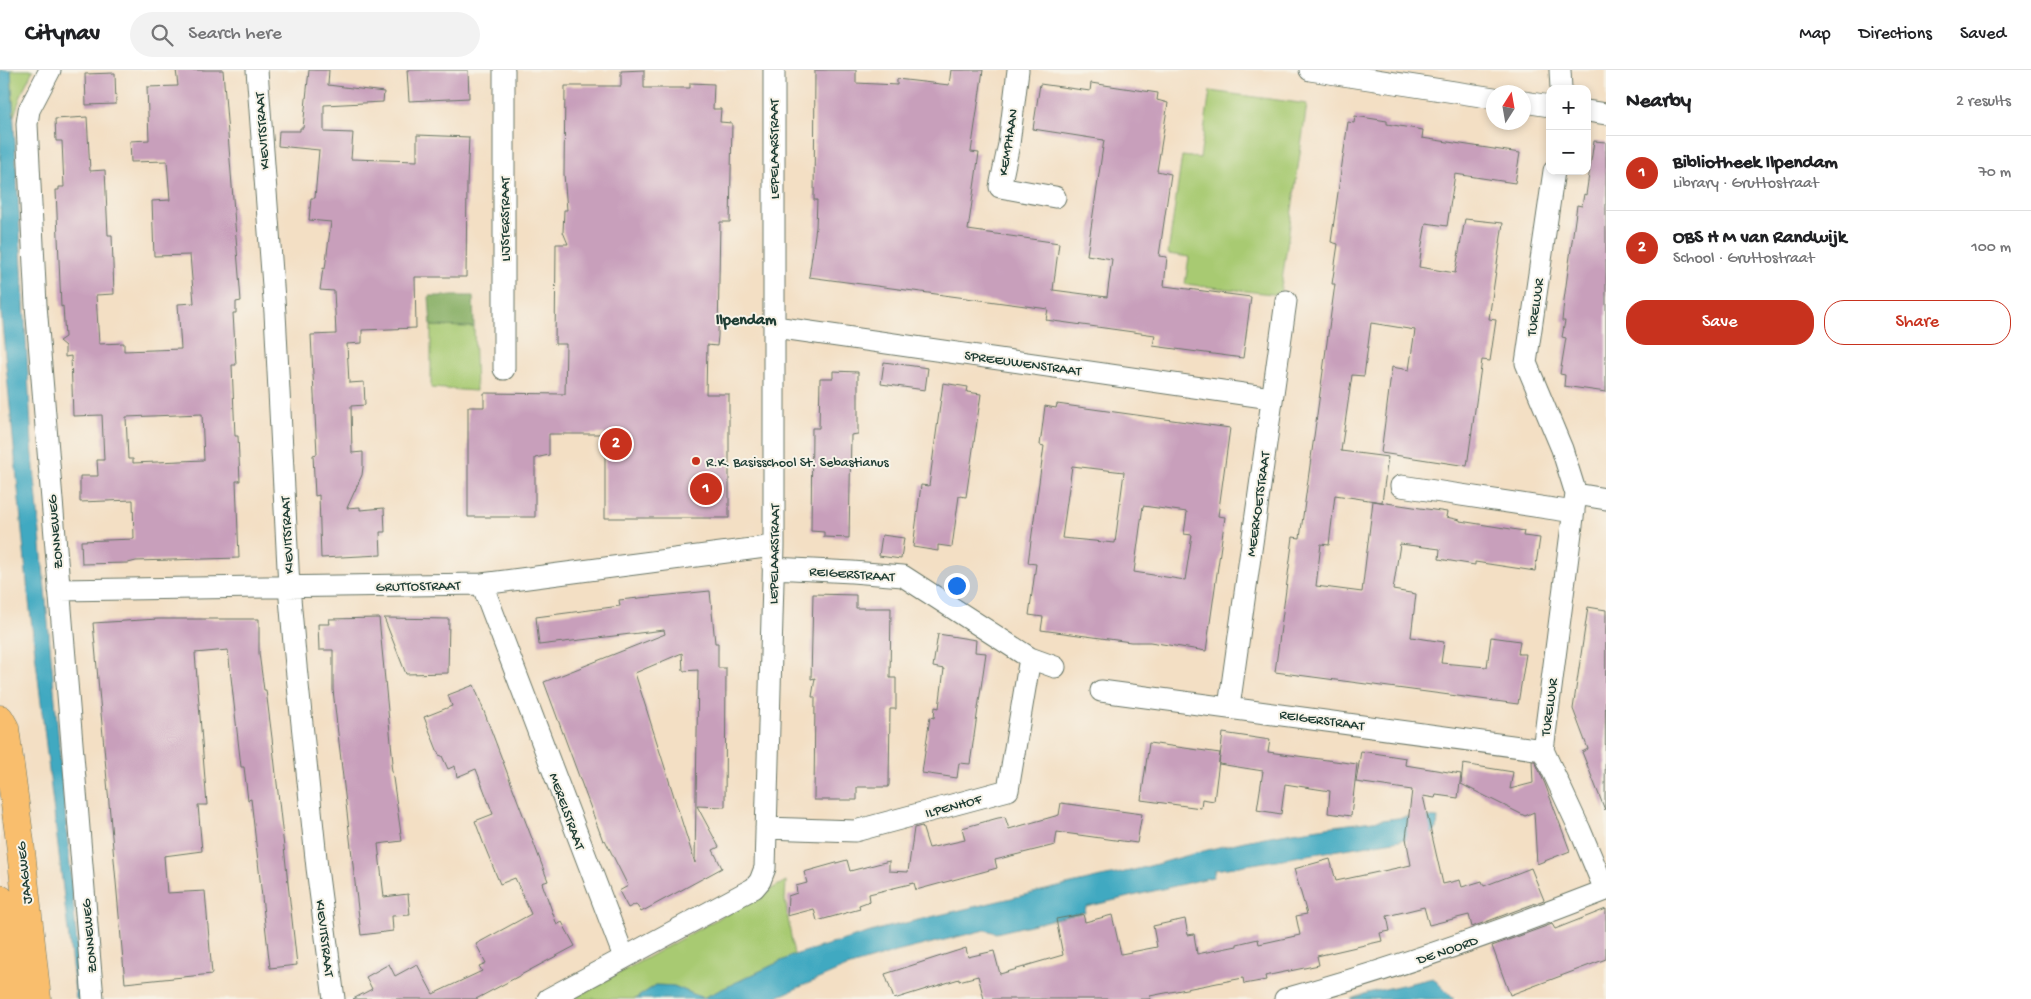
<!DOCTYPE html>
<html lang="en">
<head>
<meta charset="utf-8">
<style>
  :root { --surface:#fff; --page:#f2f2f2; --text:#202124; --muted:#757577; --line:#e0e0e0; --accent:#c8321e }
  body { margin:0; font-family:"Gochi Hand",sans-serif; background:var(--page); color:var(--text) }
  .controls { position:absolute; right:15px; top:15px; display:grid; overflow:hidden; border-radius:10px; box-shadow:0 2px 8px #0003 }
  .controls button { width:45px; height:45px; display:grid; place-items:center; padding:0; border:0; border-bottom:1px solid var(--line); background:var(--surface); color:var(--text); font:25px sans-serif }
  .compass { position:absolute; left:1486px; top:15px; width:45px; height:45px; border-radius:50%; background:var(--surface); box-shadow:0 2px 8px #0003; rotate:11deg }
  .you { position:absolute; left:956px; top:515px; width:18px; height:18px; margin:-12px; border:4px solid #fff; border-radius:50%; background:#1a73e8; box-shadow:0 0 0 8px #1a73e833 }
  .badge { display:grid; place-items:center; width:32px; height:32px; border-radius:50%; background:var(--accent); color:#fff; font-size:16px; font-weight:700 }
  .pin { position:absolute; translate:-50% -50%; border:2px solid #fff; box-shadow:0 1px 5px #0006 }
  .list { margin:0; padding:0; list-style:none }
  h2 { display:flex; justify-content:space-between; align-items:center; height:65px; margin:0; padding:0 20px; font-size:21px }
  h2 small { font-size:16px; font-weight:400; color:var(--muted) }
  .list li { display:grid; grid-template-columns:32px 1fr auto; gap:15px; align-items:center; box-sizing:border-box; height:75px; padding:0 20px; border-top:1px solid var(--line) }
  .list b { display:block; font-size:19px; white-space:nowrap }
  .list p { margin:0; font-size:16px; white-space:nowrap; color:var(--muted) }
  .list em { font-size:16px; font-style:normal; color:var(--muted) }
  .actions { display:flex; gap:10px; padding:15px 20px }
  .actions a { flex:1; padding:11px 0; border:1px solid var(--accent); border-radius:20px; text-align:center; font-size:18px; color:var(--accent) }
  .actions .main { background:var(--accent); color:#fff }
  .icon { flex:none; width:28px; height:28px; fill:none; stroke:currentColor; stroke-width:2; stroke-linecap:round; stroke-linejoin:round }
  .map { position:relative; flex:none; width:1606px; height:929px; overflow:hidden }
  header { display:flex; align-items:center; gap:30px; box-sizing:border-box; height:70px; padding:0 25px; background:var(--surface); border-bottom:1px solid var(--line) }
  header strong { font-size:24px }
  nav { display:flex; gap:28px; margin-inline-start:auto; font-size:18px }
  .search { width:350px; height:45px; background:var(--page); display:flex; align-items:center; gap:12px; box-sizing:border-box; padding:0 18px; border-radius:28px; color:var(--muted); font-size:19px }
  main { display:flex }
  aside { flex:1; background:var(--surface) }
  .map>svg:first-child { display:block }
  .green { fill:#a8ca72; stroke:#648453 }
  .forest { fill:#86ae64; stroke:#52764c }
  .water { fill:#41a9c1; stroke:#30737a }
  .building { fill:#c89fbb; fill-rule:evenodd }
  .lines { fill:none; stroke-linecap:round; stroke-linejoin:round }
  .minor-casing { stroke:#697666; stroke-width:23 }
  .primary-casing { stroke:#697666; stroke-width:29 }
  .minor { stroke:#fff; stroke-width:21 }
  .primary { stroke:#f9be6d; stroke-width:28 }
  .poi-dot { fill:#c8321e; stroke:#f7f3e8; stroke-width:2 }
  .labels { text-anchor:middle; stroke-width:4; stroke-linejoin:round; paint-order:stroke }
  .street-label { font-size:14px; fill:#1f3d34; stroke:#f7f3e8 }
  .poi-label { font-size:14px; fill:#1f3d34; stroke:#f7f3e8; text-anchor:start }
  .quarter-label { font-size:16px; font-weight:bold; fill:#1f3d34; stroke:#f7f3e8 }
</style>
</head>
<body>
<header>
<strong>Citynav</strong>
<div class="search"><svg class="icon" aria-label="search" viewBox="0 0 24 24"><circle cx="10" cy="10" r="6"/><path d="M15 15l6 6"/></svg>Search here</div>
<nav><a>Map</a><a>Directions</a><a>Saved</a></nav>
</header>
<main>
<div class="map">
<svg width="1606" height="929" viewBox="0 0 1606 929">
  <rect width="100%" height="100%" fill="#f7f3e8"/>
  <filter id="ink" filterUnits="userSpaceOnUse"><feTurbulence type="fractalNoise" baseFrequency=".02" numOctaves="2"/><feDisplacementMap in="SourceGraphic" scale="10" xChannelSelector="R" yChannelSelector="G"/><feConvolveMatrix kernelMatrix="1 2 1 2 8 2 1 2 1" color-interpolation-filters="sRGB"/></filter>
  <filter id="wash" filterUnits="userSpaceOnUse"><feTurbulence type="fractalNoise" baseFrequency=".0096" numOctaves="4" result="noise"/><feDisplacementMap in="SourceGraphic" scale="20" xChannelSelector="R" yChannelSelector="G"/><feGaussianBlur stdDeviation="1.12" result="paint"/><feColorMatrix in="noise" values="0 0 0 0 0 0 0 0 0 0 0 0 0 0 0 0 0 1.4 0 .05"/><feComposite in="paint" operator="in"/></filter>
  <g filter="url(#wash)">
    <rect width="100%" height="100%" fill="#f3dfc4"/>
    <path class="green" d="M11,0H33L23,20L14,46Z
      M1210,21L1307,34L1280,225L1185,214L1189,187L1168,184L1182,86L1200,88Z
      M431,256L474,257L476,321L431,318Z
      M786,811L785,830L794,885L703,928L674,916L656,915L635,929H572Z"/>
    <path class="forest" d="M429,226H473L474,257L431,256Z"/>
    <path class="water" d="M0,0H11L32,375L82,929H76L28,523L1,243Z
      M1414,746L1438,748L1437,759L1431,765L1215,800L1213,807L1086,837L1085,842L996,863L985,860L896,882L844,898L772,929H635L656,915L674,916L703,928L794,885L884,858L1101,807C1141,800 1179,787 1219,777C1283,761 1349,754 1414,746Z
      M1433,908L1454,929H1351L1367,923Z"/>
    <g id="blocks">
      <path class="building" d="M176,0H223L241,231L236,232V243H233L236,295H232L235,366H238L240,411H236L239,488L136,491L128,493L82,494L81,471L134,469L133,430L80,432V406H98L97,390H104L102,345L73,346L71,286L65,287V276L59,271L65,267L63,236L61,237L56,120H59V117H64L62,71H56L55,49L87,47L90,101L105,100L108,165H112L114,224L96,225L99,274L124,273V281L181,279L178,234L194,233L190,185L154,186L152,131L170,130L167,91L131,92L130,71L149,70L147,17L178,16ZM202,344L204,390L133,393V389H128L126,347Z
        M309,0H329L328,15L384,22L383,32L324,35V62L353,63L351,89L417,91V65L469,67L467,114L466,207H415L416,258L362,260V273L347,274L349,313L364,312L365,335L351,336L352,383L363,382V397L362,405L347,438L360,437V440L384,438L385,462H380L381,485L321,488L319,425L315,426L313,385L317,384L311,265L336,264L334,221L320,220L323,198L325,199L331,152L309,150L311,128H315L319,80L278,76L279,61H300V58H303Z
        M407,0H468L469,28L409,31Z
        M644,0V18H690V13L714,14L713,39H721L720,52L732,53L730,152H720L718,266L717,276L707,275L706,324H729V448H605V364H549V385L535,388V447H468V337H484V323L565,324L566,274H555L556,174H568L563,162L564,140H567L564,104L565,16H621V1Z
        M815,0H856V13L897,15V9L949,15L951,0H983L971,82L979,83L968,160L1059,173L1053,220L1107,227L1112,189L1087,185L1104,70L1033,59L1040,14L1090,21L1091,13L1158,23L1157,30L1168,33L1157,101L1171,104L1159,186L1167,187L1164,216L1251,227L1243,288L1153,276L1155,265L1046,250L1048,239L809,207L816,157L817,130H814Z
        M115,3L116,34L86,35L85,4Z
        M1355,46L1387,51V54L1423,60L1422,68L1520,83L1515,113L1455,104L1447,156L1426,153L1422,175L1419,197L1455,203L1465,149L1503,153L1489,249L1496,250L1490,291L1482,290L1467,396L1381,383L1392,297L1409,300L1415,260L1371,253L1364,306L1352,305L1341,381L1388,387L1382,432L1335,425L1329,475L1321,474L1316,516L1362,522L1373,431L1447,442L1446,447L1460,450V451L1524,461L1523,466L1540,468L1535,501L1475,492V495L1439,489L1440,479L1400,474L1393,520L1416,524L1411,567L1444,572L1441,593L1487,597L1491,567L1520,571L1518,584H1526L1518,634L1275,602L1293,467L1300,468L1335,214H1332L1338,174L1331,172L1348,52L1354,53Z
        M1594,71L1606,72V322L1564,316L1565,305L1560,304L1566,268L1562,267L1565,251H1562L1564,230L1577,135L1582,136L1584,124L1586,125Z
        M884,292L928,298L925,320L881,314Z
        M833,301L858,302V364L851,365L849,468L824,467V462L811,461L812,358H819L820,308H833Z
        M943,313L968,317L967,322L981,324L966,427L959,426L952,477L938,475V481L913,477L921,415L929,416Z
        M1057,334L1230,358L1218,446L1225,447L1206,581L1150,572H1131L1041,560L1043,547L1029,545L1036,494L1028,493L1044,376L1040,375L1045,336L1056,338ZM1072,396L1124,402L1115,473L1062,468ZM1143,436L1187,442L1184,464L1192,465L1185,510L1134,502Z
        M882,465L904,468L901,489L879,486Z
        M710,521L715,573H718V598H726L725,737L697,736L719,777L713,780L722,798L641,842L636,834L628,838L619,821L628,816L605,770L603,771L544,612L665,564L664,560L539,575L536,547L620,536L619,530ZM682,583L683,601L698,600L695,793L635,603Z
        M813,524L856,525V538H891L890,608H896V639H890L889,715L888,717H857V730H814L815,627H812L815,608L811,609Z
        M1588,537L1606,540L1605,740L1582,682L1588,679L1573,639Z
        M379,548L393,693L391,694L402,771L378,774L384,827L408,824L410,845L392,846L393,861L361,865L333,620V580H319L318,554H330L329,549Z
        M384,548L449,549L448,603L406,604Z
        M158,549H259V583L264,620H266L272,668L297,895L270,898L251,729L248,730L244,697H241L228,580L195,583L207,735H198L202,781L164,786L167,823L205,821L212,904L125,913L93,553Z
        M938,564L976,570L975,582L986,583L970,694L959,693L957,708L922,703L930,647L934,648L935,637L939,638L944,599L933,597Z
        M474,615L548,811L542,813L557,855L562,852L575,876L476,929H353L372,919L366,907L389,894L395,906L417,894L433,924L482,901L479,896L486,893L476,874L531,844L515,808L500,814L484,775L475,751L493,744L476,699L457,707L455,696L448,699L442,686L439,685L424,647L452,636L448,625Z
        M1223,663L1270,670L1268,682L1357,694L1351,746L1328,743L1330,721L1285,714L1281,744L1257,740L1263,701L1219,694Z
        M1149,673L1220,683L1214,731L1202,729L1201,738L1141,730Z
        M1361,681L1406,688L1405,695L1461,704L1458,728L1436,725L1435,728L1423,726L1443,814L1460,810L1462,817L1482,811L1484,816L1531,798L1544,830L1472,857L1469,845L1429,855L1424,837L1387,846L1390,861L1380,863L1382,871L1317,886L1319,895L1265,906L1266,910L1244,914L1243,908L1150,926L1151,929H984L978,906L959,911V909L894,929L885,904L966,878L968,887L994,881L1000,904L1024,897L1025,899V896L1063,885L1056,849L1083,844L1085,852L1112,845L1121,884L1157,877L1153,856L1185,849L1188,865L1194,864L1197,884L1237,876V874L1258,869L1259,874L1300,865L1296,846L1307,844L1294,799L1330,789L1336,811L1411,795L1406,768L1412,720L1356,712Z
        M1532,691H1535L1545,714L1570,781L1537,794L1534,742L1525,746L1461,714L1463,694L1513,702L1510,719L1533,713Z
        M1061,733L1142,744L1137,773L1057,762L1055,775L995,790L997,798L916,820L914,813L869,824L870,831L859,835L860,839L817,851L814,839L787,846L788,826L797,823L796,816L807,813L804,802L847,790L850,801L889,791V801L908,802L914,758L922,756L929,778L965,770L962,758L998,748L1005,747L1009,759L1059,745Z
        M1606,839V889L1510,925L1492,876L1552,854L1555,859Z"/>
    </g>
  </g>
  <g filter="url(#ink)">
    <use href="#blocks" fill-opacity="0" stroke="#697666" stroke-width="1"/>
    <g class="lines">
      <g class="minor-casing">
        <path id="minor" d="M50,0L29,40L27,54L36,235L93,929
          M257,0L275,243L289,517L296,596L317,798L334,929
          M1018,0L1009,74L1000,117L1055,127
          M1310,0L1494,28
          M1560,0L1561,19
          M1524,32L1550,36
          M1587,41L1606,44
          M1554,101L1526,293L1562,379L1576,424L1543,680L1580,760L1605,820
          M775,257L1271,328
          M504,299V0
          M1401,416L1574,442
          M1576,424L1606,429
          M773,498L852,502L903,506L1030,588L1055,597
          M482,514L624,887
          M59,520L482,514L774,476
          M1101,621L1543,680
          M1229,637L1286,231
          M766,758L855,761L1008,720L1030,588
          M548,929L754,818L760,811L765,798L774,476V0
          M1285,929C1394,899 1501,861 1606,820"/>
      </g>
      <g class="primary-casing">
        <path id="primary" d="M0,649L5,658L20,772L37,929
          M0,829L11,929"/>
      </g>
      <use href="#minor" class="minor"/>
      <use href="#primary" class="primary"/>
    </g>
  </g>
  <circle class="poi-dot" cx="696" cy="391" r="5"/>
  <g class="labels">
    <g class="street-label">
      <text transform="translate(261 61) rotate(-94)" y="5">KIEVITSTRAAT</text>
      <text transform="translate(1007 72) rotate(-81)" y="5">KEMPHAAN</text>
      <text transform="translate(773 79) rotate(-90)" y="5">LEPELAARSTRAAT</text>
      <text transform="translate(504 149) rotate(-90)" y="5">LIJSTERSTRAAT</text>
      <text transform="translate(1534 237) rotate(-82)" y="5">TURELUUR</text>
      <text transform="translate(1023 292) rotate(8)" y="5">SPREEUWENSTRAAT</text>
      <text transform="translate(1257 434) rotate(-82)" y="5">MEERKOETSTRAAT</text>
      <text transform="translate(54 462) rotate(-95)" y="5">ZONNEWEG</text>
      <text transform="translate(286 465) rotate(-93)" y="5">KIEVITSTRAAT</text>
      <text transform="translate(773 484) rotate(-89)" y="5">LEPELAARSTRAAT</text>
      <text transform="translate(852 503) rotate(4)" y="5">REIGERSTRAAT</text>
      <text transform="translate(418 515) rotate(-1)" y="5">GRUTTOSTRAAT</text>
      <text transform="translate(1548 637) rotate(-82)" y="5">TURELUUR</text>
      <text transform="translate(1322 649) rotate(8)" y="5">REIGERSTRAAT</text>
      <text transform="translate(953 735) rotate(-15)" y="5">ILPENHOF</text>
      <text transform="translate(568 741) rotate(70)" y="5">MERELSTRAAT</text>
      <text transform="translate(23 803) rotate(-96)" y="5">JAAGWEG</text>
      <text transform="translate(88 866) rotate(-95)" y="5">ZONNEWEG</text>
      <text transform="translate(326 868) rotate(83)" y="5">KIEVITSTRAAT</text>
      <text transform="translate(1447 879) rotate(-19)" y="5">DE NOORD</text>
    </g>
    <g class="poi-label">
      <text x="706" y="396">R.K. Basisschool St. Sebastianus</text>
    </g>
    <g class="quarter-label">
      <text x="746" y="254">Ilpendam</text>
    </g>
  </g>
</svg>
<div class="controls">
<button>+</button>
<button>−</button>
</div>
<svg class="compass" viewBox="-18 -18 36 36"><path d="M0-13l5 13h-10z" fill="#e53935"/><path d="M0 13l5-13h-10z" fill="#757577"/></svg>
<div class="you"></div>
<div class="pin badge" style="left:706px;top:419px">1</div>
<div class="pin badge" style="left:616px;top:374px">2</div>
</div>
<aside>
<h2>Nearby<small>2 results</small></h2>
<ul class="list">
<li><span class="badge">1</span><div><b>Bibliotheek Ilpendam</b><p>Library · Gruttostraat</p></div><em>70 m</em></li>
<li><span class="badge">2</span><div><b>OBS H M van Randwijk</b><p>School · Gruttostraat</p></div><em>100 m</em></li>
</ul>
<div class="actions"><a class="main">Save</a><a>Share</a></div>
</aside>
</main>
</body>
</html>
